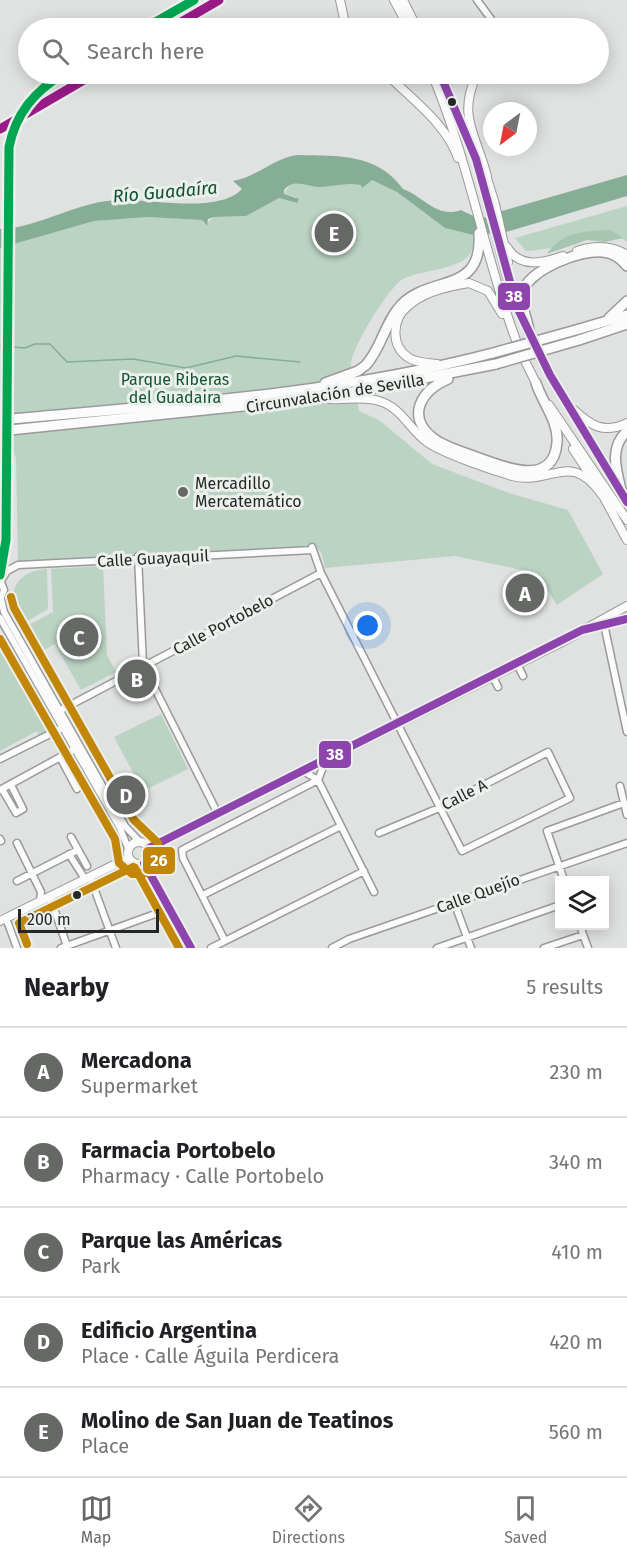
<!DOCTYPE html>
<html lang="en">
<head>
<meta charset="utf-8">
<style>
  :root { --surface:#fff; --page:#f2f2f2; --text:#202124; --muted:#757577; --line:#e0e0e0; --accent:#666866 }
  body { margin:0; font-family:"Fira Sans",sans-serif; background:var(--page); color:var(--text) }
  .controls { position:absolute; right:18px; bottom:18px; display:grid; overflow:hidden; border-radius:0px; box-shadow:0 3px 15px #0003 }
  .controls button { width:54px; height:54px; display:grid; place-items:center; padding:0; border:0; border-bottom:2px solid var(--line); background:var(--surface); color:var(--text); font:30px sans-serif }
  .compass { position:absolute; left:483px; top:102px; width:54px; height:54px; border-radius:50%; background:var(--surface); box-shadow:0 3px 15px #0003; rotate:212deg }
  .scale { position:absolute; left:18px; bottom:15px; width:141px; box-sizing:border-box; padding-left:6px; border:3px solid #252725; border-top:0; font-size:16px; line-height:21px; white-space:nowrap; color:#252725; -webkit-text-stroke:4px #ebf0ec; paint-order:stroke }
  .you { position:absolute; left:368px; top:626px; width:21px; height:21px; margin:-15px; border:4px solid #fff; border-radius:50%; background:#1a73e8; box-shadow:0 0 0 9px #1a73e833 }
  .badge { display:grid; place-items:center; width:39px; height:39px; border-radius:50%; background:var(--accent); color:#fff; font-size:20px; font-weight:700 }
  .pin { position:absolute; translate:-50% -50%; border:3px solid #fff; box-shadow:0 2px 6px #0006 }
  .list { margin:0; padding:0; list-style:none }
  h2 { display:flex; justify-content:space-between; align-items:center; height:78px; margin:0; padding:0 24px; font-size:26px }
  h2 small { font-size:20px; font-weight:400; color:var(--muted) }
  .list li { display:grid; grid-template-columns:39px 1fr auto; gap:18px; align-items:center; box-sizing:border-box; height:90px; padding:0 24px; border-top:2px solid var(--line) }
  .list b { display:block; font-size:22px; white-space:nowrap }
  .list p { margin:0; font-size:20px; white-space:nowrap; color:var(--muted) }
  .list em { font-size:20px; font-style:normal; color:var(--muted) }
  .icon { flex:none; width:33px; height:33px; fill:none; stroke:currentColor; stroke-width:2; stroke-linecap:round; stroke-linejoin:round }
  .map { position:relative; flex:none; width:627px; height:948px; overflow:hidden }
  .search { position:absolute; background:var(--surface); box-shadow:0 3px 15px #0003; left:18px; right:18px; top:18px; height:66px; display:flex; align-items:center; gap:15px; box-sizing:border-box; padding:0 21px; border-radius:33px; color:var(--muted); font-size:22px }
  .sheet { height:528px; background:var(--surface) }
  nav { display:flex; justify-content:space-around; align-items:center; box-sizing:border-box; height:84px; border-top:2px solid var(--line); background:var(--surface); font-size:16px; color:var(--muted) }
  nav a { display:grid; justify-items:center; gap:3px }
  nav .on { color:var(--accent) }
  .map>svg:first-child { display:block }
  .green { fill:#bbd3c3 }
  .forest { fill:#a7c6b2 }
  .water { fill:#86ad95 }
  .lines { fill:none; stroke-linecap:round; stroke-linejoin:round }
  .stream { stroke:#86ad95; stroke-width:1.5 }
  .minor-casing { stroke:#999a99; stroke-width:9 }
  .major-casing { stroke:#999a99; stroke-width:10 }
  .highway-casing { stroke:#999a99; stroke-width:12 }
  .minor { stroke:#fafbfa; stroke-width:6 }
  .major { stroke:#fafbfa; stroke-width:8 }
  .highway { stroke:#fafbfa; stroke-width:9 }
  .rail-casing { stroke:#bebfbe; stroke-width:4 }
  .rail { stroke:#ebf0ec; stroke-width:1.5; stroke-dasharray:4.5; stroke-linecap:butt }
  .highway-bridge-casing { stroke:#999a99; stroke-width:12; stroke-linecap:butt }
  .highway-bridge { stroke:#fafbfa; stroke-width:9 }
  .bus-1-casing { stroke:#ebf0ec; stroke-width:12 }
  .bus-2-casing { stroke:#ebf0ec; stroke-width:12 }
  .bus-1 { stroke:#8e44ad; stroke-width:8 }
  .bus-2 { stroke:#c28609; stroke-width:8 }
  .rail-1-casing { stroke:#ebf0ec; stroke-width:14 }
  .rail-1 { stroke:#991b87; stroke-width:9 }
  .metro-1-casing { stroke:#ebf0ec; stroke-width:14 }
  .metro-1 { stroke:#00a651; stroke-width:9 }
  .bus-dot { fill:#252725; stroke:#ebf0ec; stroke-width:2 }
  .poi-dot { fill:#666866; stroke:#ebf0ec; stroke-width:2 }
  .labels { text-anchor:middle; stroke-width:6; stroke-linejoin:round; paint-order:stroke }
  .park-label { font-size:16px; fill:#135433; stroke:#ebf0ec }
  .street-label { font-size:16px; fill:#252725; stroke:#ebf0ec }
  .poi-label { font-size:16px; fill:#252725; stroke:#ebf0ec; text-anchor:start }
  .water-label { font-size:18px; font-style:italic; fill:#0f5130; stroke:#ebf0ec }
  .line-badge { stroke:#ebf0ec; stroke-width:2 }
  .badge-label { font-size:16px; text-anchor:middle; font-weight:bold; fill:#fff }
</style>
</head>
<body>
<div class="map">
<svg width="627" height="948" viewBox="0 0 627 948">
  <rect width="100%" height="100%" fill="#dfe2e0"/>
  <path class="green" d="M372,180L397,192L445,228L473,235C481,272 425,267 403,279C388,288 351,349 351,365C352,380 357,396 359,411L379,420L432,464L509,493L568,510L603,574L557,605L537,573L455,556L325,568L321,552L313,546L18,561L16,458L10,444L11,412H0V248L94,221L148,217L202,220L205,225L214,217L246,216L279,198L297,203L296,197L284,194L290,184L304,182L316,187Z
    M627,206V242C608,226 579,241 559,246C549,249 537,250 526,251L515,238Z
    M103,566L107,655L116,672L81,690L55,644L37,654L23,628L53,612L51,569Z
    M47,569L48,609L21,625C7,596 11,572 47,569Z
    M0,641L51,732L40,737L37,731L0,751Z
    M161,714L188,769L143,791L114,737Z"/>
  <path class="forest" d="M611,230L623,238L605,242L587,240L547,254C562,231 586,231 611,230Z"/>
  <path class="water" d="M298,155C338,156 377,153 403,189C423,196 437,219 461,210C478,219 485,221 502,211L627,175V196L506,232L473,235L445,228L397,192L372,180L362,188L361,185C345,182 332,187 318,187C306,186 293,178 284,190V194L299,199L297,203L279,198L246,216L214,217L208,219L207,226L202,220L148,217L94,221L0,248V229C40,228 78,200 121,200C153,199 218,214 242,189L233,181C258,177 273,158 298,155Z"/>
  <g class="lines">
    <path class="stream" d="M0,346L25,348L35,344H50L67,362L133,359L186,368L236,356L300,362"/>
    <g class="minor-casing">
      <path id="minor" d="M477,0L491,19L492,28
        M312,547L321,573L462,851L570,798L548,752L439,808L379,833
        M138,556L143,665L218,814
        M0,580L4,590L0,600
        M1,581L7,571L18,565L313,550
        M1,599L4,612L125,826L140,842
        M0,618L120,828L128,848
        M604,624L627,732
        M517,664L523,676
        M493,677L498,687
        M61,710L321,573
        M60,757L77,789
        M0,759L66,726
        M303,771L318,780L374,892
        M318,780L326,760
        M620,786L627,815
        M2,789L16,813L23,809L11,785
        M0,790L75,749
        M71,837L87,866
        M0,839L1,841
        M17,843L41,892L40,902
        M69,854L85,879
        M90,877L116,948
        M564,880L547,831L624,803
        M17,881L78,850
        M203,895L341,826
        M50,897L67,946
        M454,902L471,948
        M6,918L17,948
        M580,926L588,948
        M225,941L183,858L182,850L318,780
        M61,948L169,909
        M211,948L364,871
        M332,948L349,939L627,843
        M437,948L560,905
        M544,948L583,935"/>
    </g>
    <g class="major-casing">
      <path id="major" d="M340,0L346,28
        M394,0L409,28
        M403,0L417,28
        M387,74C412,100 446,123 458,158
        M432,74C470,164 485,260 520,351
        M440,74L476,159L508,281L531,337
        M477,74C457,116 476,134 487,176
        M485,172L495,204L508,262
        M507,247C520,269 543,263 563,256
        M577,251C595,245 611,245 627,255
        M540,357L627,502
        M525,361L538,387
        M437,364C428,363 417,363 409,358C390,346 392,319 408,306C423,292 449,286 469,283L488,291L502,314
        M329,399C346,400 364,396 379,401C401,407 410,430 427,442C444,454 492,470 512,476C552,486 570,449 602,495
        M549,405L627,520
        M574,410C591,426 604,434 627,423
        M573,449L593,479
        M601,492L627,540
        M596,627L627,619
        M128 853a11 11 0 1 1 22 0a11 11 0 1 1-22 0Z
        M149,848L560,643L627,606
        M144,863L191,948
        M0,921L128,858"/>
    </g>
    <g class="highway-casing">
      <path id="highway" d="M609,318L627,301
        M576,330L627,315
        M529,332C528,319 519,304 523,291C530,269 582,249 603,252C614,253 620,258 627,266
        M579,340L627,324
        M448,379C422,390 405,416 433,438C446,448 464,452 479,458C504,467 553,488 557,443C559,422 542,402 536,383
        M325,383L358,371L366,365C382,347 385,322 401,305C431,274 483,295 479,233
        M0,420C165,405 332,395 493,353
        M0,431L322,398L496,364
        M622,494C617,471 608,449 627,431"/>
    </g>
    <use href="#minor" class="minor"/>
    <use href="#major" class="major"/>
    <use href="#highway" class="highway"/>
    <g class="rail-casing">
      <path id="rail" d="M165,28L213,0
        M0,125L88,74"/>
    </g>
    <use href="#rail" class="rail"/>
    <g class="highway-bridge-casing">
      <path id="highway-bridge" d="M493,353L576,330
        M496,364L579,340"/>
    </g>
    <use href="#highway-bridge" class="highway-bridge"/>
    <g class="bus-1-casing">
      <path id="bus-1" d="M440,74L476,159L517,307L550,375L627,502
        M191,948L144,863L149,859V848L582,630L627,619"/>
    </g>
    <g class="bus-2-casing">
      <path id="bus-2" d="M0,639L115,839L119,863L132,874L148,873L159,862L158,843L134,820L14,608L11,597
        M135,868L179,948
        M27,944L19,923L133,867"/>
    </g>
    <use href="#bus-1" class="bus-1"/>
    <use href="#bus-2" class="bus-2"/>
    <g class="rail-1-casing">
      <path id="rail-1" d="M171,28L219,0
        M0,129L94,74"/>
    </g>
    <use href="#rail-1" class="rail-1"/>
    <g class="metro-1-casing">
      <path id="metro-1" d="M145,28L194,0
        M0,575L6,540L9,147C16,113 34,92 63,74"/>
    </g>
    <use href="#metro-1" class="metro-1"/>
  </g>
  <g class="bus-dot">
    <circle cx="452" cy="102" r="5"/>
    <circle cx="77" cy="895" r="5"/>
  </g>
  <circle class="poi-dot" cx="183" cy="492" r="6"/>
  <g class="labels">
    <g class="park-label">
      <text x="175" y="385">Parque Riberas<tspan x="175" dy="18">del Guadaira</tspan></text>
    </g>
    <g class="street-label">
      <text transform="translate(335 393) rotate(-9)" y="6">Circunvalación de Sevilla</text>
      <text transform="translate(153 558) rotate(-3)" y="6">Calle Guayaquil</text>
      <text transform="translate(223 624) rotate(-28)" y="6">Calle Portobelo</text>
      <text transform="translate(464 794) rotate(-27)" y="6">Calle A</text>
      <text transform="translate(478 893) rotate(-20)" y="6">Calle Quejío</text>
    </g>
    <g class="poi-label">
      <text x="195" y="489">Mercadillo<tspan x="195" dy="18">Mercatemático</tspan></text>
    </g>
    <g class="water-label">
      <text transform="translate(165 192) rotate(-5)" y="6">Río Guadaíra</text>
    </g>
  </g>
  <g class="line-badge">
    <rect x="497" y="282" width="34" height="29" rx="6" fill="#8e44ad"/>
    <rect x="318" y="740" width="34" height="29" rx="6" fill="#8e44ad"/>
    <rect x="142" y="846" width="34" height="29" rx="6" fill="#c28609"/>
  </g>
  <g class="badge-label">
    <text x="514" y="302">38</text>
    <text x="335" y="760">38</text>
    <text x="159" y="866">26</text>
  </g>
</svg>
<div class="controls">
<button><svg class="icon" aria-label="layers" viewBox="0 0 24 24"><path d="M12 4l9 5-9 5-9-5zM3 14l9 5 9-5"/></svg></button>
</div>
<svg class="compass" viewBox="-18 -18 36 36"><path d="M0-13l5 13h-10z" fill="#e53935"/><path d="M0 13l5-13h-10z" fill="#757577"/></svg>
<div class="scale">200 m</div>
<div class="you"></div>
<div class="pin badge" style="left:525px;top:593px">A</div>
<div class="pin badge" style="left:137px;top:679px">B</div>
<div class="pin badge" style="left:79px;top:637px">C</div>
<div class="pin badge" style="left:126px;top:795px">D</div>
<div class="pin badge" style="left:334px;top:233px">E</div>
<div class="search"><svg class="icon" aria-label="search" viewBox="0 0 24 24"><circle cx="10" cy="10" r="6"/><path d="M15 15l6 6"/></svg>Search here</div>
</div>
<section class="sheet">
<h2>Nearby<small>5 results</small></h2>
<ul class="list">
<li><span class="badge">A</span><div><b>Mercadona</b><p>Supermarket</p></div><em>230 m</em></li>
<li><span class="badge">B</span><div><b>Farmacia Portobelo</b><p>Pharmacy · Calle Portobelo</p></div><em>340 m</em></li>
<li><span class="badge">C</span><div><b>Parque las Américas</b><p>Park</p></div><em>410 m</em></li>
<li><span class="badge">D</span><div><b>Edificio Argentina</b><p>Place · Calle Águila Perdicera</p></div><em>420 m</em></li>
<li><span class="badge">E</span><div><b>Molino de San Juan de Teatinos</b><p>Place</p></div><em>560 m</em></li>
</ul>
</section>
<nav>
<a class="on"><svg class="icon" aria-label="map" viewBox="0 0 24 24"><path d="M3 6l6-2 6 2 6-2v14l-6 2-6-2-6 2zM9 4v14M15 6v14"/></svg>Map</a>
<a><svg class="icon" aria-label="directions" viewBox="0 0 24 24"><path d="M12 3l9 9-9 9-9-9zM9 14v-3h6M13 9l2 2-2 2"/></svg>Directions</a>
<a><svg class="icon" aria-label="saved" viewBox="0 0 24 24"><path d="M7 4h10v16l-5-4-5 4z"/></svg>Saved</a>
</nav>
</body>
</html>
